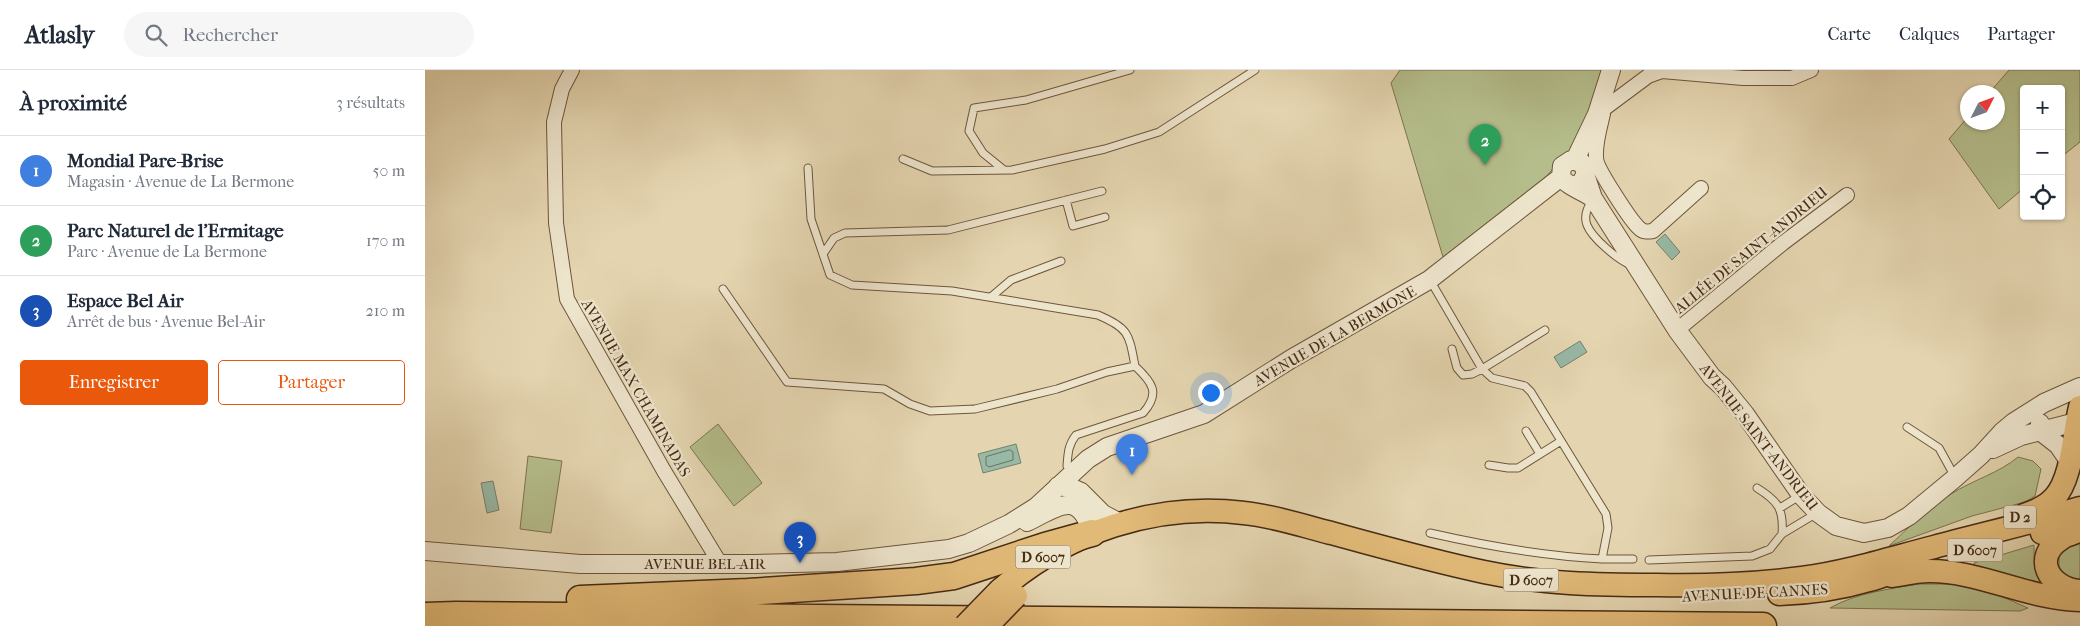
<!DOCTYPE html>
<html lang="fr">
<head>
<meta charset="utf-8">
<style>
  :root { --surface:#fff; --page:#f6f6f7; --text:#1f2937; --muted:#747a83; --line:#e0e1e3; --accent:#ea580c }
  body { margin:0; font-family:"IM FELL French Canon",serif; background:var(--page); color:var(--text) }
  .controls { position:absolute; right:15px; top:15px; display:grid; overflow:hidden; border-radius:5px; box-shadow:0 1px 4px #0004 }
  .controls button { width:45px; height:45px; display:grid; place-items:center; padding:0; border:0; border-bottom:1px solid var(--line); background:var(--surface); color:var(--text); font:25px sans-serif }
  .compass { position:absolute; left:1535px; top:15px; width:45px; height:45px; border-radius:50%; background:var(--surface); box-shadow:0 1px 4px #0004; rotate:48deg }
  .you { position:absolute; left:785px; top:322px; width:18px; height:18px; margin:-12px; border:4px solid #fff; border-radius:50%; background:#1a73e8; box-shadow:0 0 0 8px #1a73e833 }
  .badge { display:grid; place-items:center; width:32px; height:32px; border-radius:50%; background:var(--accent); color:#fff; font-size:16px; font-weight:700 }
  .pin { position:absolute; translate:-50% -41px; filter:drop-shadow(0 1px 2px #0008) }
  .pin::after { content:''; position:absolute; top:26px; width:18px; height:15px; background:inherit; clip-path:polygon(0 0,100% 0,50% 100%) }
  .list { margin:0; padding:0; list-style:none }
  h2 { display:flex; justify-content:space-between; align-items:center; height:65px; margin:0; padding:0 20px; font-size:21px }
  h2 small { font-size:16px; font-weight:400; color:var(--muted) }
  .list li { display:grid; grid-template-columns:32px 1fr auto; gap:15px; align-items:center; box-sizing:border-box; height:70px; padding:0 20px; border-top:1px solid var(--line) }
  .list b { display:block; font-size:19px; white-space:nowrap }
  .list p { margin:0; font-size:16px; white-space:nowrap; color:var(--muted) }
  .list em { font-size:16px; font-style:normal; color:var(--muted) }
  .actions { display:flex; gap:10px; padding:15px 20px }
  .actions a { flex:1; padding:11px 0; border:1px solid var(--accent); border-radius:5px; text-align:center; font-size:18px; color:var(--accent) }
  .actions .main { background:var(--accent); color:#fff }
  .icon { flex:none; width:28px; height:28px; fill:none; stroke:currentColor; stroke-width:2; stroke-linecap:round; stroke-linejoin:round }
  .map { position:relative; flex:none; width:1655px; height:556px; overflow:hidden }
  header { display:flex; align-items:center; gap:30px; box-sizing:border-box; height:70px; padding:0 25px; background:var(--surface); border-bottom:1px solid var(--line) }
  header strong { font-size:24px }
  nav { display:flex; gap:28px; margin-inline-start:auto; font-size:18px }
  .search { width:350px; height:45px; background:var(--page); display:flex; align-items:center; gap:12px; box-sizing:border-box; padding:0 18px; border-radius:28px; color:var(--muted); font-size:19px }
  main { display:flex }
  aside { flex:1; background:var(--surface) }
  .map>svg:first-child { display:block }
  .green { fill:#b4bd8b; stroke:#7d7450 }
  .water { fill:#97b9a6; stroke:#77806c }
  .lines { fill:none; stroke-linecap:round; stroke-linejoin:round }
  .shore { stroke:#6e725d; stroke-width:1 }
  .service-casing { stroke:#6e563b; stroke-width:9 }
  .minor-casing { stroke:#6e563b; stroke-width:16 }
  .tertiary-casing { stroke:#6e563b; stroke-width:20 }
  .primary-casing { stroke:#462b14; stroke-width:25 }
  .motorway-casing { stroke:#462b14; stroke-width:29 }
  .service { stroke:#ede4cc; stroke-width:7 }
  .minor { stroke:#ede4cc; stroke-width:14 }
  .tertiary { stroke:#ede4cc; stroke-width:18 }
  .primary { stroke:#e2ba78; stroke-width:22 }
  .motorway { stroke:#e2ba78; stroke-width:26 }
  .primary-bridge-casing { stroke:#462b14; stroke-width:25; stroke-linecap:butt }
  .primary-bridge { stroke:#e2ba78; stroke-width:22 }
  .labels { text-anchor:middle; stroke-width:4.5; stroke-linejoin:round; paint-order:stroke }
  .shield { fill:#ede4cc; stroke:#78624b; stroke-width:1 }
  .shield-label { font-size:14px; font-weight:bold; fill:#462b14 }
  .street-label { font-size:15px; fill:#462b14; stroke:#ede4cc }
</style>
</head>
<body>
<header>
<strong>Atlasly</strong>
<div class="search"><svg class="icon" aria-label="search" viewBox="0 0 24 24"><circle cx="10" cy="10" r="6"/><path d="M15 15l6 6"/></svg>Rechercher</div>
<nav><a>Carte</a><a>Calques</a><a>Partager</a></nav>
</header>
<main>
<aside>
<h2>À proximité<small>3 résultats</small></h2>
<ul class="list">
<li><span class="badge" style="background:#3f7fe0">1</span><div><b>Mondial Pare-Brise</b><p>Magasin · Avenue de La Bermone</p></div><em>50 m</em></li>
<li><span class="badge" style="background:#2e9e5b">2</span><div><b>Parc Naturel de l'Ermitage</b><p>Parc · Avenue de La Bermone</p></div><em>170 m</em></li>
<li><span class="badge" style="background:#1a4fb4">3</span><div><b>Espace Bel Air</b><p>Arrêt de bus · Avenue Bel-Air</p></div><em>210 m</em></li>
</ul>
<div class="actions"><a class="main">Enregistrer</a><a>Partager</a></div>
</aside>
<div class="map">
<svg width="1655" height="556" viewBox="0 0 1655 556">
  <rect width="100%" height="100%" fill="#e4d5b0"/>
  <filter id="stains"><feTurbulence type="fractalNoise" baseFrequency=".004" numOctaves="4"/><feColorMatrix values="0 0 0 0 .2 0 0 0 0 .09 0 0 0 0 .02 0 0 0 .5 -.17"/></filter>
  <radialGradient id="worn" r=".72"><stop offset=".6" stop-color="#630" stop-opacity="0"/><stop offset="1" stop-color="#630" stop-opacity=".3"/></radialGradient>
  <path class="green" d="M975,0H1177L1169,31L1146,81L1134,91L1122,106L1018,187L966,13Z
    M1584,0H1655V72L1636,87V19H1599V118L1574,139L1524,69L1542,48V52H1572V22H1565Z
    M293,354L337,413L309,436L265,377Z
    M103,386L137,391L126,463L95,459Z
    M1593,387L1608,391L1616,399L1610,426L1600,432L1547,446L1464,476C1483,458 1503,438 1526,424C1548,410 1574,403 1593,387Z
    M1655,468V514L1646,513L1634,500V483Z
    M1609,475C1609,494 1610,504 1623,519L1548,498L1549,493Z
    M1494,514H1528L1571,524L1603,538L1595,541L1405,538C1431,523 1464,519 1494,514Z"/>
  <path class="water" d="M1240,164L1255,182L1247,190L1231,172Z
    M1155,271L1162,282L1136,298L1129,287Z
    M591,374L596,393L558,403L553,384Z
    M68,411L74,440L62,443L56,413Z"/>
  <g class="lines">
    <path class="shore" d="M585,380L588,382V390L564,397L561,395V387Z"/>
    <g class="service-casing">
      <path id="service" d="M478,89L507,101L587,100L680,79L734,62L830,0
        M383,98L386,149L405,205L427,215L527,221L673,245C704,258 704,264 710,296
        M579,100L558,83L544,61L549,38L601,30L705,0
        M1168,129C1163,136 1158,145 1162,155C1167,168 1193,190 1206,195
        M641,130L648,156L680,147
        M398,184L409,168L420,163L523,160L677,121
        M1005,210L1057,299L1067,308L1100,316L1106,322L1181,444L1183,458L1177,489C1118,486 1062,476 1005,463
        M298,219L362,312L459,319L485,334L505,341L550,339L632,319L682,302L710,296C727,312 736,323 718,343L651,365C643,375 643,384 642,396L648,403
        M566,227L586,210L636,191
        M1027,279L1032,298L1038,305L1047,304L1057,299L1120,260
        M1482,357L1514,378L1530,407
        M1101,361L1115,384
        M1064,395L1083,398H1093L1136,371
        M1332,418C1353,431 1359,439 1357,464
        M1355,438L1376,425
        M1177,489H1208
        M1224,490L1327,486L1345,479L1357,464L1392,443"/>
    </g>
    <g class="minor-casing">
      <path id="minor" d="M147,0L137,19L129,52L131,153L142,229L239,401L296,495
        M1172,44L1223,6L1237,1L1318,8H1367L1386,0
        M1178,44C1175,57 1168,80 1172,93C1176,104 1205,150 1214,158C1218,162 1222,162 1228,161L1276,118
        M1252,260L1358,173L1422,125"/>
    </g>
    <g class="tertiary-casing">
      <path id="tertiary" d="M1150,90L1172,44L1186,0
        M1161,107L1168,128L1252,260L1287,307L1298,317L1320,344L1376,425L1393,443L1411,456L1439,463L1463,458L1484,446L1530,408L1556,385L1577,362L1589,352L1619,333L1655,317
        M1148,116L1156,113L1161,103L1157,93L1146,90L1137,96L1136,107C1141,115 1159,122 1168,128
        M1615,353V361L1633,375L1644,391
        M1568,379L1596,366L1655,351
        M633,416L647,418L656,422L678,444L697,454
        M602,452C633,437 653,418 667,463
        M0,481L155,494H329L412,492L524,479L544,473L584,454L611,437L663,389L682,377L779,344L866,289L1004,210L1136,107"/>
    </g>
    <g class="primary-casing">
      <path id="primary" d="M1599,445C1610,441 1621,437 1629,428C1647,410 1649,362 1655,337
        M1651,462C1647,464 1641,465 1637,468C1606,487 1624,519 1655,521
        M1617,463L1655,457
        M1467,506C1479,504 1492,501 1505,501C1555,501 1603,529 1655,530
        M575,520C642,462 731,432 819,443C849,446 878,456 906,463C957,477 1007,491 1059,502C1115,514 1174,515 1232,515C1280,516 1330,514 1377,508C1422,502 1466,488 1509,477C1557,464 1606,453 1655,438
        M1354,524C1385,523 1414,519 1444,510C1457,507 1469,501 1481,497"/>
    </g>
    <g class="motorway-casing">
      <path id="motorway" d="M155,529L323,522L491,511L529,506L620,476L667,463
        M0,546L31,545L1338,556"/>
    </g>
    <use href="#service" class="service"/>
    <use href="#minor" class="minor"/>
    <use href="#tertiary" class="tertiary"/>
    <use href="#primary" class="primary"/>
    <use href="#motorway" class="motorway"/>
    <g class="primary-bridge-casing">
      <path id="primary-bridge" d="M540,556L575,520
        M562,556L591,526"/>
    </g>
    <use href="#primary-bridge" class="primary-bridge"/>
  </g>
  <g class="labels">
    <g class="shield">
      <rect x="1579" y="435.5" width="32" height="23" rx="4"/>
      <rect x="1522.5" y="468.5" width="55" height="23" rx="4"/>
      <rect x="590.5" y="475.5" width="55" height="23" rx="4"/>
      <rect x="1078.5" y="498.5" width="55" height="23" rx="4"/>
    </g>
    <g class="shield-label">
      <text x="1595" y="452">D 2</text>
      <text x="1550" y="485">D 6007</text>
      <text x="618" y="492">D 6007</text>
      <text x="1106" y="515">D 6007</text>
    </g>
    <g class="street-label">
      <text transform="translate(1326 180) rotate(-39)" y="5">ALLÉE DE SAINT-ANDRIEU</text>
      <text transform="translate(910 266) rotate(-30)" y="5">AVENUE DE LA BERMONE</text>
      <text transform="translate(211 318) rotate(60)" y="5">AVENUE MAX CHAMINADAS</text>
      <text transform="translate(1334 367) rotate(52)" y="5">AVENUE SAINT-ANDRIEU</text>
      <text x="280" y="499">AVENUE BEL-AIR</text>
      <text transform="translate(1330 523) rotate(-3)" y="5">AVENUE DE CANNES</text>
    </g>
  </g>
  <rect width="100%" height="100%" filter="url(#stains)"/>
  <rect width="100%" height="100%" fill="url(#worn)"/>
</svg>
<div class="controls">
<button>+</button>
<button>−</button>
<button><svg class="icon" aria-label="locate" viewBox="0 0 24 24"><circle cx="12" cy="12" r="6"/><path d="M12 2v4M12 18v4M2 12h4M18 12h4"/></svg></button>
</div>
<svg class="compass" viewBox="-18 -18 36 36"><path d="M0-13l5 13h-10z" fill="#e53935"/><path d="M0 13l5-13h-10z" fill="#747a83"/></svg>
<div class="you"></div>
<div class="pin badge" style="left:707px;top:405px;background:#3f7fe0">1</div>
<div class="pin badge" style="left:1060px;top:95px;background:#2e9e5b">2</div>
<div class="pin badge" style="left:375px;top:493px;background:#1a4fb4">3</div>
</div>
</main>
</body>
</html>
